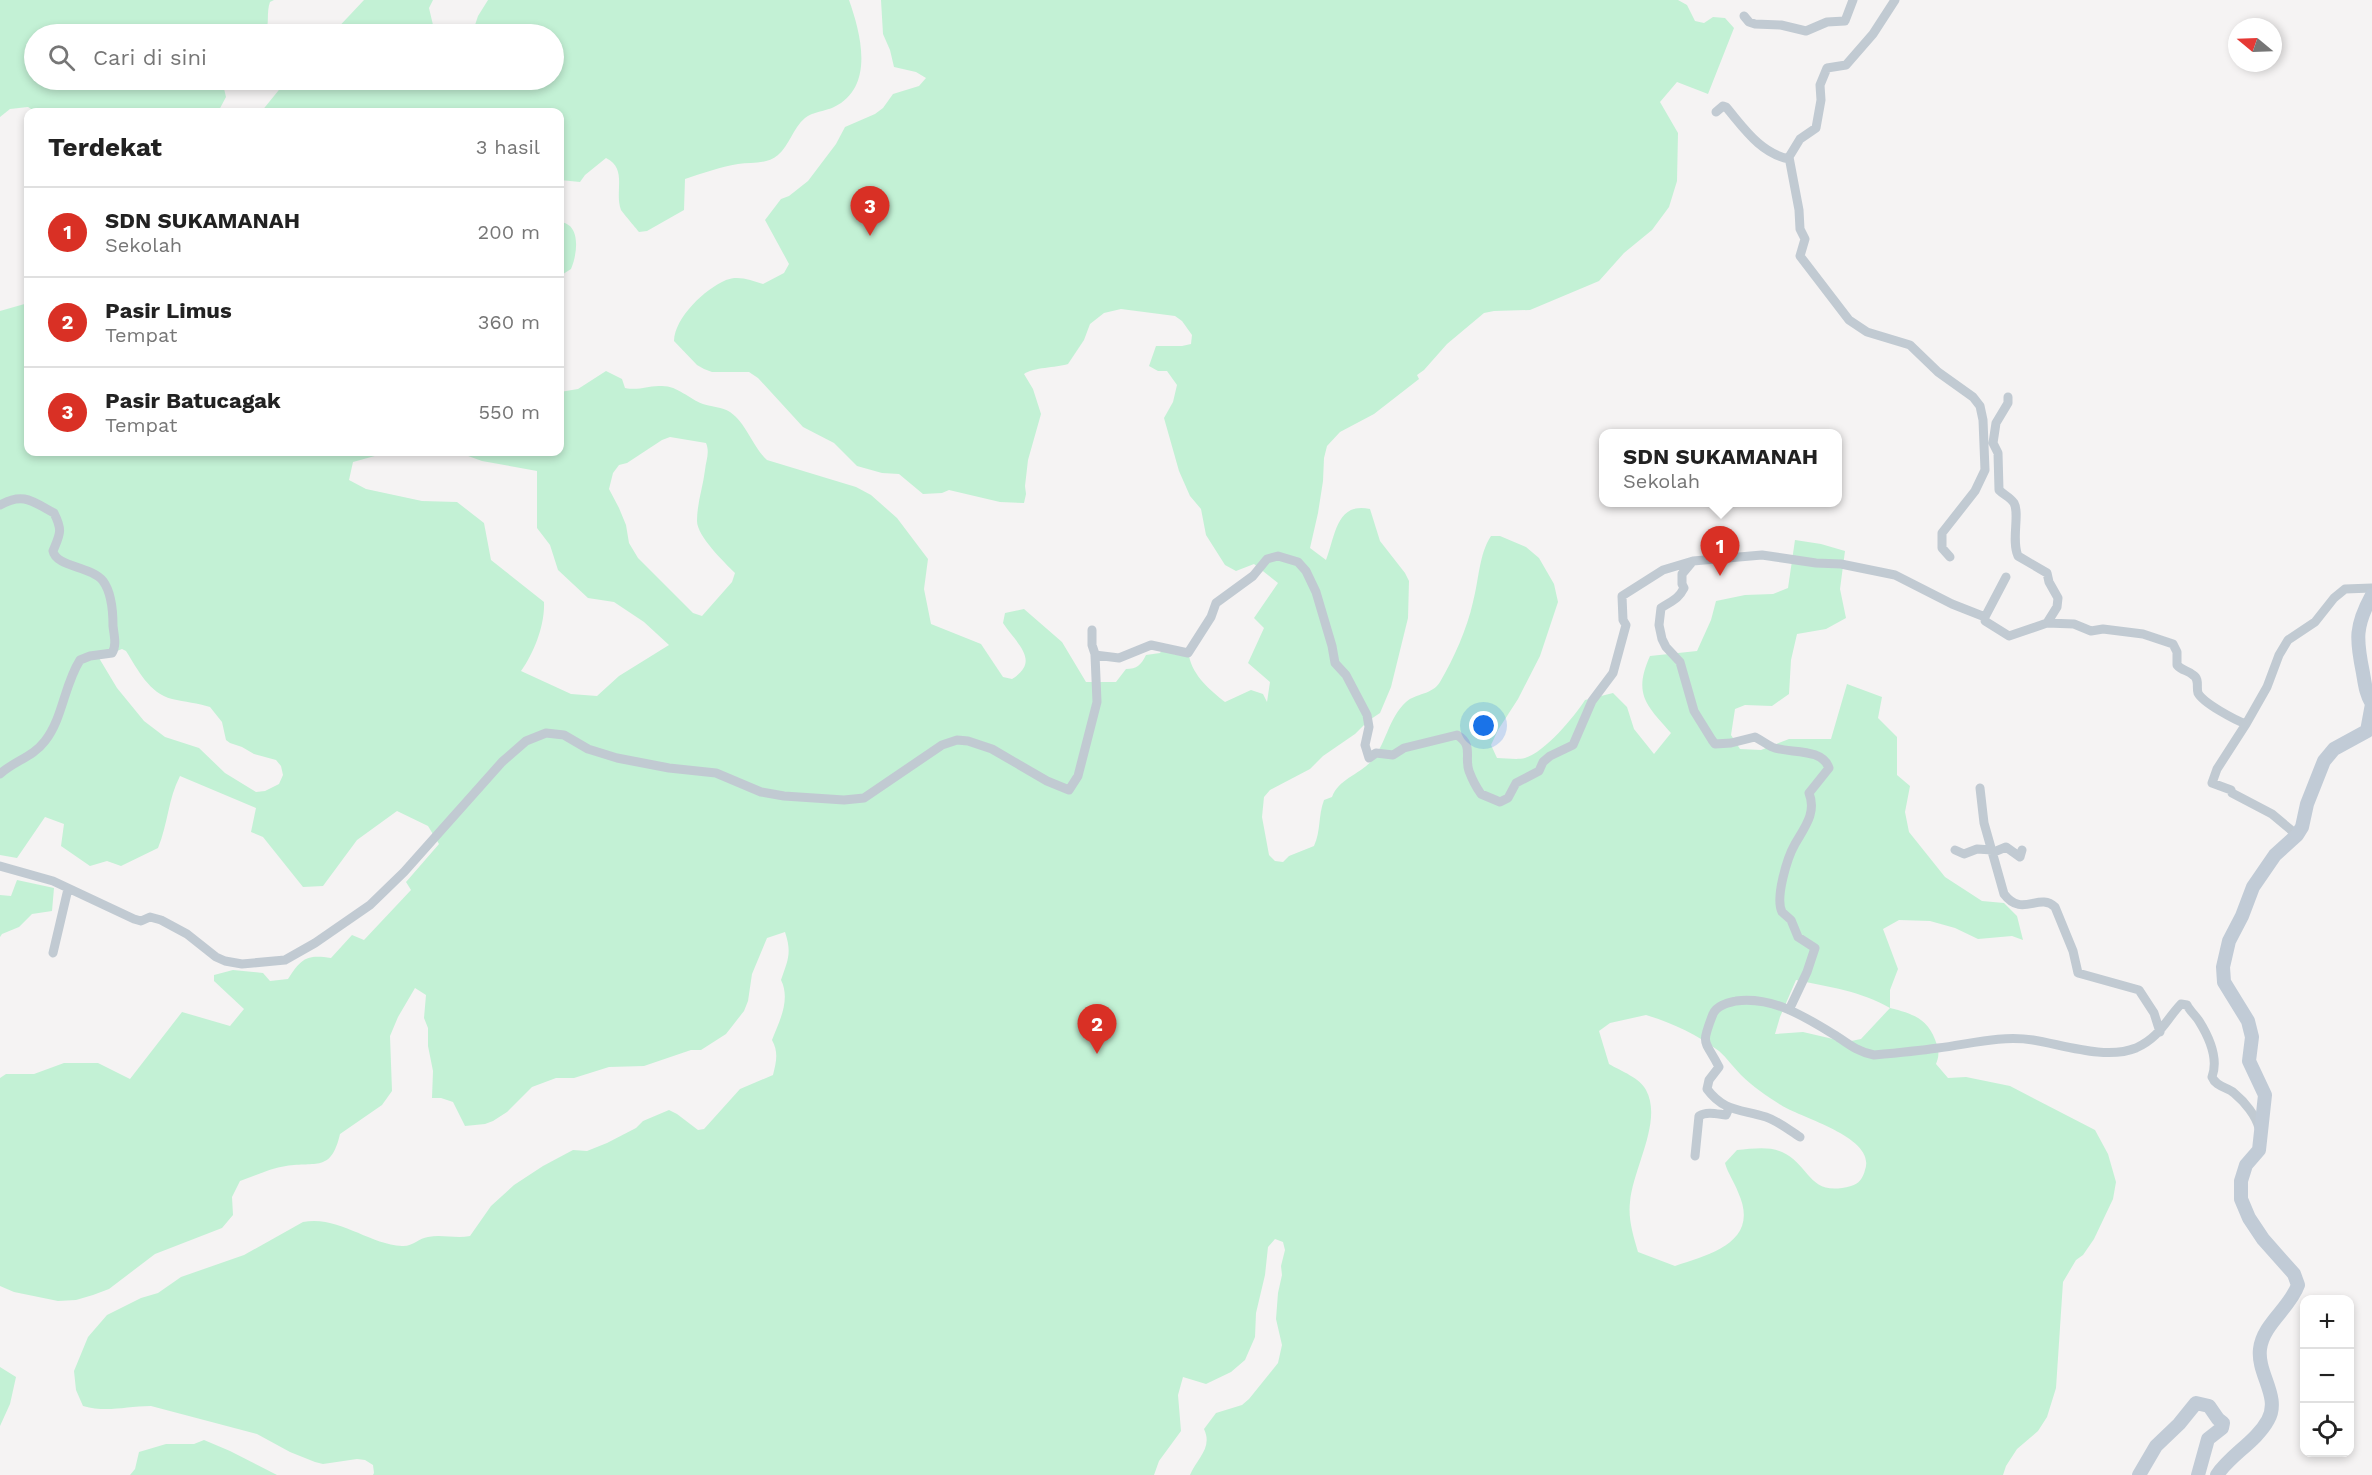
<!DOCTYPE html>
<html lang="id">
<head>
<meta charset="utf-8">
<style>
  :root { --surface:#fff; --page:#f2f2f2; --text:#222; --muted:#767676; --line:#e0e0e0; --accent:#d93025 }
  body { margin:0; font-family:"Work Sans",sans-serif; background:var(--page); color:var(--text) }
  .controls { position:absolute; right:18px; bottom:18px; display:grid; overflow:hidden; border-radius:12px; box-shadow:0 3px 9px #0003 }
  .controls button { width:54px; height:54px; display:grid; place-items:center; padding:0; border:0; border-bottom:2px solid var(--line); background:var(--surface); color:var(--text); font:30px sans-serif }
  .compass { position:absolute; left:2228px; top:18px; width:54px; height:54px; border-radius:50%; background:var(--surface); box-shadow:0 3px 9px #0003; rotate:289deg }
  .you { position:absolute; left:1484px; top:726px; width:21px; height:21px; margin:-15px; border:4px solid #fff; border-radius:50%; background:#1a73e8; box-shadow:0 0 0 9px #1a73e833 }
  .badge { display:grid; place-items:center; width:39px; height:39px; border-radius:50%; background:var(--accent); color:#fff; font-size:20px; font-weight:700 }
  .pin { position:absolute; translate:-50% -50px; filter:drop-shadow(0 2px 3px #0008) }
  .pin::after { content:''; position:absolute; top:32px; width:21px; height:18px; background:inherit; clip-path:polygon(0 0,100% 0,50% 100%) }
  .popup { position:absolute; left:1599px; top:429px; width:243px; height:78px; box-sizing:border-box; display:grid; place-content:center; border-radius:12px; background:var(--surface); filter:drop-shadow(0 2px 4px #0005); font-size:20px; white-space:nowrap; color:var(--muted) }
  .popup b { font-size:22px; color:var(--text) }
  .popup::after { content:''; position:absolute; left:50%; top:100%; margin-left:-12px; border:12px solid transparent; border-top-color:var(--surface) }
  .list { margin:0; padding:0; list-style:none }
  h2 { display:flex; justify-content:space-between; align-items:center; height:78px; margin:0; padding:0 24px; font-size:26px }
  h2 small { font-size:20px; font-weight:400; color:var(--muted) }
  .list li { display:grid; grid-template-columns:39px 1fr auto; gap:18px; align-items:center; box-sizing:border-box; height:90px; padding:0 24px; border-top:2px solid var(--line) }
  .list b { display:block; font-size:22px; white-space:nowrap }
  .list p { margin:0; font-size:20px; white-space:nowrap; color:var(--muted) }
  .list em { font-size:20px; font-style:normal; color:var(--muted) }
  .icon { flex:none; width:33px; height:33px; fill:none; stroke:currentColor; stroke-width:2; stroke-linecap:round; stroke-linejoin:round }
  .map { position:relative; flex:none; width:2372px; height:1475px; overflow:hidden }
  .search { position:absolute; background:var(--surface); box-shadow:0 3px 9px #0003; left:24px; top:24px; width:540px; height:66px; display:flex; align-items:center; gap:15px; box-sizing:border-box; padding:0 21px; border-radius:33px; color:var(--muted); font-size:22px }
  .panel { position:absolute; background:var(--surface); box-shadow:0 3px 9px #0003; left:24px; top:108px; width:540px; height:348px; border-radius:12px }
  .map>svg:first-child { display:block }
  .green { fill:#c3f1d5; fill-rule:evenodd }
  .lines { fill:none; stroke-linecap:round; stroke-linejoin:round }
  .street { stroke:#c1cad2; stroke-width:9 }
  .secondary { stroke:#c1cbd6; stroke-width:14 }
</style>
</head>
<body>
<div class="map">
<svg width="2372" height="1475" viewBox="0 0 2372 1475">
  <rect width="100%" height="100%" fill="#f5f3f3"/>
  <path class="green" d="M0,0H274L270,2C266,13 270,24 265,34H34V80H222L226,97L218,112H36L28,107L10,109L0,117Z
    M364,0H433L429,8L433,25L429,34H332Z
    M488,0H849C861,34 875,87 834,107C826,111 812,112 805,118C793,128 789,146 778,155C766,165 751,162 738,164C720,167 703,173 685,179L684,210L647,231L639,232C635,227 623,213 621,210C614,191 628,169 606,158L585,175L580,182L560,180V112H261L287,80H554V34H472L478,16Z
    M881,0H1678L1687,5L1695,21L1704,23L1713,17L1725,18L1734,28L1708,94L1677,82L1660,102L1678,133L1677,181L1669,207L1652,230L1624,253L1599,281L1530,310L1494,311L1484,313L1447,344L1424,370L1417,375L1419,379L1374,414L1340,432L1327,446L1324,458L1323,481L1318,513L1310,548L1326,560C1335,538 1336,501 1370,509L1380,541L1405,573L1409,581L1408,618L1391,687L1380,713L1368,721L1355,734L1323,756L1310,769L1270,790L1264,797L1262,817L1269,855L1275,861L1283,862L1289,856L1314,846C1321,831 1318,816 1324,800L1332,797C1339,778 1362,774 1374,758C1387,740 1389,718 1406,702C1416,693 1432,695 1440,682C1454,658 1467,629 1473,602C1479,580 1479,554 1491,536H1500L1526,547L1539,558L1554,584L1558,602L1540,656L1518,699L1498,730L1491,745L1497,758C1506,758 1517,760 1525,758C1545,752 1574,717 1585,700L1613,693L1627,707L1634,729L1654,754L1671,733C1646,705 1633,694 1650,656L1697,651L1711,620L1716,601L1745,595L1773,594L1788,588L1795,540L1821,544L1845,551L1840,589L1846,618L1826,629L1797,634L1791,660L1789,694L1772,706L1745,705L1735,709L1731,735L1740,749L1761,750L1789,739H1831L1847,684L1882,697L1878,718L1897,737V775L1910,786L1905,812L1909,832L1945,877L1982,901L2004,903L2017,916L2023,940L2012,936L1978,939L1955,928L1930,921L1899,920L1883,929L1898,969L1890,990V1008C1914,1014 1929,1019 1937,1045C1939,1052 1939,1057 1936,1064L1948,1078L1966,1077L2010,1086L2095,1130L2108,1154L2116,1182L2113,1199L2094,1239L2083,1255L2076,1260L2063,1282L2056,1388L2047,1417L2038,1431L2017,1449L2006,1466L2003,1475H1190C1197,1458 1213,1448 1204,1429L1216,1413L1242,1405L1249,1399L1278,1363L1282,1345L1276,1319L1278,1293L1282,1275L1281,1266L1285,1250L1283,1242L1275,1239L1268,1247L1265,1275L1256,1313L1255,1337L1245,1360L1231,1372L1206,1384L1183,1377L1178,1395L1181,1431L1159,1461L1154,1475H373L374,1473L373,1465L365,1460L357,1459L323,1464L315,1462L290,1452L257,1434L151,1406C125,1406 108,1413 83,1406L76,1390L74,1371L88,1337L107,1315L141,1298L158,1293L181,1277L244,1255L303,1222C338,1215 368,1244 402,1246C412,1247 419,1238 428,1237C442,1234 456,1239 470,1236L491,1206L514,1185L543,1166L573,1150L587,1151L607,1143L636,1128L643,1121L669,1110L677,1114L698,1130L704,1129L740,1089L773,1075C776,1062 779,1053 772,1040C779,1022 791,1000 781,980C788,960 792,953 785,932L767,938L752,974L748,1001L744,1011L726,1034L701,1050H691L644,1066L609,1067L574,1078H556L532,1087L507,1112L493,1121L485,1124L465,1126L453,1102L441,1098H432L433,1071L428,1046V1028L424,1018L426,995L415,988L398,1017L390,1036L392,1091L382,1105L340,1134C331,1173 316,1161 286,1166C271,1168 255,1176 240,1181L232,1197L233,1215L222,1228L155,1254L109,1289L93,1295L76,1300L58,1301L14,1292L0,1286V1078L6,1074H34L64,1063H98L130,1079L182,1012L230,1026L244,1009L214,981V975L233,970L263,973L270,981L288,979C301,959 306,954 331,958L352,935L364,940L411,890L406,882L439,844L428,826L397,811L357,840L323,886L303,887L263,837L251,832L256,808L180,776C168,799 168,824 158,848L121,866L107,861L90,866L61,846L64,824L45,817L17,858L0,855V311L28,303V452H383L382,454L353,462L349,480L366,489L422,501L457,502L484,523L491,560L544,602C545,625 534,653 521,671L571,694L597,696L619,676L669,645L644,622L614,602L588,598L558,570L550,545L537,528V471L482,461L457,452H560V392L578,389L606,371L622,379L625,388C641,391 647,385 662,386C678,386 689,399 703,404C712,407 722,407 730,412C747,424 752,446 767,460L856,487L871,495L897,518L928,559L924,589L931,624L981,644L1003,677L1012,679C1041,661 1017,644 1003,623L1005,613L1024,609L1062,642L1086,682H1116L1126,669C1137,669 1141,665 1146,655L1160,653L1162,650L1176,655L1189,656C1193,676 1210,690 1225,702L1251,690L1263,694L1267,702L1270,682L1248,663L1264,628L1254,618L1278,583L1254,564L1236,571L1225,565L1206,535L1201,509L1190,496L1179,471L1164,418L1173,402L1177,385L1167,371H1158L1149,366L1156,346H1182L1191,344L1192,335L1182,321L1175,316L1121,309L1104,313L1090,324L1084,340L1068,364C1055,368 1034,367 1024,374L1033,389L1041,414L1028,460L1025,486L1026,494L1024,503L1000,502L949,490L942,493L923,494L899,474L882,473L857,466L834,443L803,427L758,378L749,372H712L704,369L697,365L674,341C675,317 705,289 726,280C738,275 751,280 763,284L784,273L789,264L765,220L781,199L789,196L808,181L836,144L845,127L875,114L883,108L893,94L919,86L926,78L916,72L894,67L890,50L883,34ZM670,437L706,443C710,453 706,460 705,470C703,487 697,503 697,521C697,536 724,562 735,573L732,582L702,616L693,613L638,558L629,543L626,525L619,508L609,489L613,473L619,465L627,463L662,440ZM122,649L126,651C138,670 149,693 172,699C185,702 198,703 210,707L222,722L226,740L230,743L242,747L254,754L276,760L281,766L283,775L279,784L265,791L256,792L225,773L199,748L165,737L144,721L117,688L99,658ZM1796,980C1829,987 1861,991 1890,1008L1861,1039L1846,1042L1803,1032L1775,1034L1780,1017ZM1646,1015C1672,1023 1696,1034 1719,1051C1727,1058 1733,1067 1741,1075C1752,1086 1768,1097 1781,1105C1800,1118 1877,1137 1865,1170C1863,1178 1859,1184 1851,1186C1808,1198 1811,1165 1782,1152C1768,1146 1752,1149 1737,1150L1725,1163C1728,1174 1734,1181 1738,1192C1761,1242 1711,1254 1675,1266L1638,1252C1633,1235 1628,1219 1630,1202C1633,1168 1663,1121 1646,1090C1640,1078 1621,1071 1609,1064L1599,1031L1610,1023Z
    M560,222C582,224 577,255 571,269L560,276Z
    M17,880L54,888L52,911L32,914L19,927L2,934L0,937V895L11,896Z
    M0,1367L16,1377L10,1404L0,1426Z
    M204,1440L230,1451L277,1475H130L135,1469L139,1452L166,1444H194Z"/>
  <g class="lines">
    <path class="street" d="M1895,0L1873,34L1846,65L1827,68L1820,85L1821,100L1816,128L1800,139L1789,157L1799,210L1800,229L1805,239L1800,256L1849,320L1867,332L1910,345L1938,372L1973,397L1980,406L1983,420L1985,470L1975,491L1942,533V548L1950,557
      M1744,16L1749,22L1755,24L1781,25L1806,31L1827,22L1845,21L1853,0
      M1716,112L1723,106L1726,107C1744,128 1760,153 1789,159
      M2008,397V403L1996,423L1993,443L1998,453L1999,490C2004,495 2010,497 2014,503C2020,514 2011,540 2018,556L2047,573L2049,582L2058,598L2057,607L2047,623
      M0,505C23,492 32,501 54,513C63,531 60,534 53,551C56,567 91,566 103,581C112,593 113,611 113,626C114,635 117,645 112,653L90,656L80,660C64,685 63,718 45,741C33,757 14,761 0,774
      M1692,562L1682,574V584L1684,588C1678,600 1671,601 1661,608L1659,625L1662,639L1666,647L1680,662L1694,711L1712,740L1715,744L1731,743L1755,737C1761,740 1766,744 1772,747C1788,754 1822,747 1829,768L1809,793C1817,813 1804,828 1795,844C1787,858 1775,898 1782,912L1791,920L1798,937L1815,948L1807,972L1789,1010
      M1985,617L2006,577
      M1092,630V645L1095,654
      M2246,724L2217,769L2212,783L2231,790L2232,793L2272,814L2297,835
      M1980,788L1984,823L2004,894C2022,918 2039,892 2055,907L2073,951L2078,973L2139,990L2154,1013L2160,1032
      M1955,850L1964,854L1977,849L1992,850L1994,852L2006,847L2020,857L2022,850
      M0,866L53,881L134,919L141,921L150,917L161,920L187,934L216,957L225,961L242,964L285,960L315,943L370,905L404,872L502,762L526,741L546,733L564,735L588,749L617,758L669,768L716,773L761,792L784,796L844,800L864,798L942,745L957,740L968,741L992,749L1047,781L1069,790L1078,776L1097,702L1095,655L1119,658L1151,645L1188,653L1211,617L1216,603L1253,576L1267,559L1278,556L1298,562L1306,571L1316,592L1332,646L1335,663L1346,675L1367,715L1369,727L1365,745L1369,758L1376,753L1393,755L1404,748L1457,735C1474,745 1464,757 1469,771C1472,779 1476,787 1481,794L1500,802L1508,798L1516,783L1539,771L1543,762L1550,756L1573,745L1592,701L1613,673L1626,625L1623,620L1622,596L1663,570L1693,561L1762,555L1816,563L1841,564L1895,575L1952,604L1985,617V621L2009,636L2047,623L2074,624L2091,631L2103,629L2143,634L2173,644L2177,652V665C2182,671 2188,670 2193,675C2200,679 2196,687 2198,693C2203,703 2235,720 2246,724L2267,687L2279,655L2288,640L2315,622L2334,598L2345,589L2372,588
      M53,953L68,889
      M1800,1137C1789,1130 1778,1121 1766,1117C1741,1109 1724,1112 1707,1089L1709,1080L1719,1067C1705,1039 1700,1047 1713,1014C1717,1005 1728,1003 1736,1001C1774,996 1807,1018 1838,1037C1851,1046 1859,1052 1874,1055C1896,1053 1917,1051 1938,1048C1970,1044 2001,1035 2033,1040C2064,1045 2106,1060 2136,1048C2160,1037 2165,1021 2181,1004L2187,1005C2190,1011 2195,1015 2199,1021C2209,1037 2219,1058 2212,1077C2216,1087 2227,1087 2234,1093C2245,1102 2256,1116 2259,1128
      M1695,1156L1699,1116C1707,1111 1717,1114 1726,1115L1729,1108"/>
    <path class="secondary" d="M2139,1475L2156,1446L2179,1424L2196,1403L2209,1406L2218,1419L2223,1423L2222,1428L2208,1439L2198,1475
      M2217,1475C2230,1455 2256,1442 2268,1420C2281,1397 2257,1374 2260,1349C2263,1324 2290,1308 2298,1285L2294,1274L2263,1239L2249,1218L2241,1199V1181L2246,1165L2259,1150L2265,1095L2249,1061L2252,1037L2248,1021L2224,982L2223,967L2229,941L2242,916L2253,887L2275,855L2297,835L2302,827L2307,804L2324,761L2334,749L2367,731L2372,704C2366,694 2365,685 2363,673C2356,639 2355,626 2372,595"/>
  </g>
</svg>
<div class="controls">
<button>+</button>
<button>−</button>
<button><svg class="icon" aria-label="locate" viewBox="0 0 24 24"><circle cx="12" cy="12" r="6"/><path d="M12 2v4M12 18v4M2 12h4M18 12h4"/></svg></button>
</div>
<svg class="compass" viewBox="-18 -18 36 36"><path d="M0-13l5 13h-10z" fill="#e53935"/><path d="M0 13l5-13h-10z" fill="#767676"/></svg>
<div class="you"></div>
<div class="pin badge" style="left:1720px;top:576px">1</div>
<div class="popup"><b>SDN SUKAMANAH</b>Sekolah</div>
<div class="pin badge" style="left:1097px;top:1054px">2</div>
<div class="pin badge" style="left:870px;top:236px">3</div>
<div class="search"><svg class="icon" aria-label="search" viewBox="0 0 24 24"><circle cx="10" cy="10" r="6"/><path d="M15 15l6 6"/></svg>Cari di sini</div>
<section class="panel">
<h2>Terdekat<small>3 hasil</small></h2>
<ul class="list">
<li><span class="badge">1</span><div><b>SDN SUKAMANAH</b><p>Sekolah</p></div><em>200 m</em></li>
<li><span class="badge">2</span><div><b>Pasir Limus</b><p>Tempat</p></div><em>360 m</em></li>
<li><span class="badge">3</span><div><b>Pasir Batucagak</b><p>Tempat</p></div><em>550 m</em></li>
</ul>
</section>
</div>
</body>
</html>
